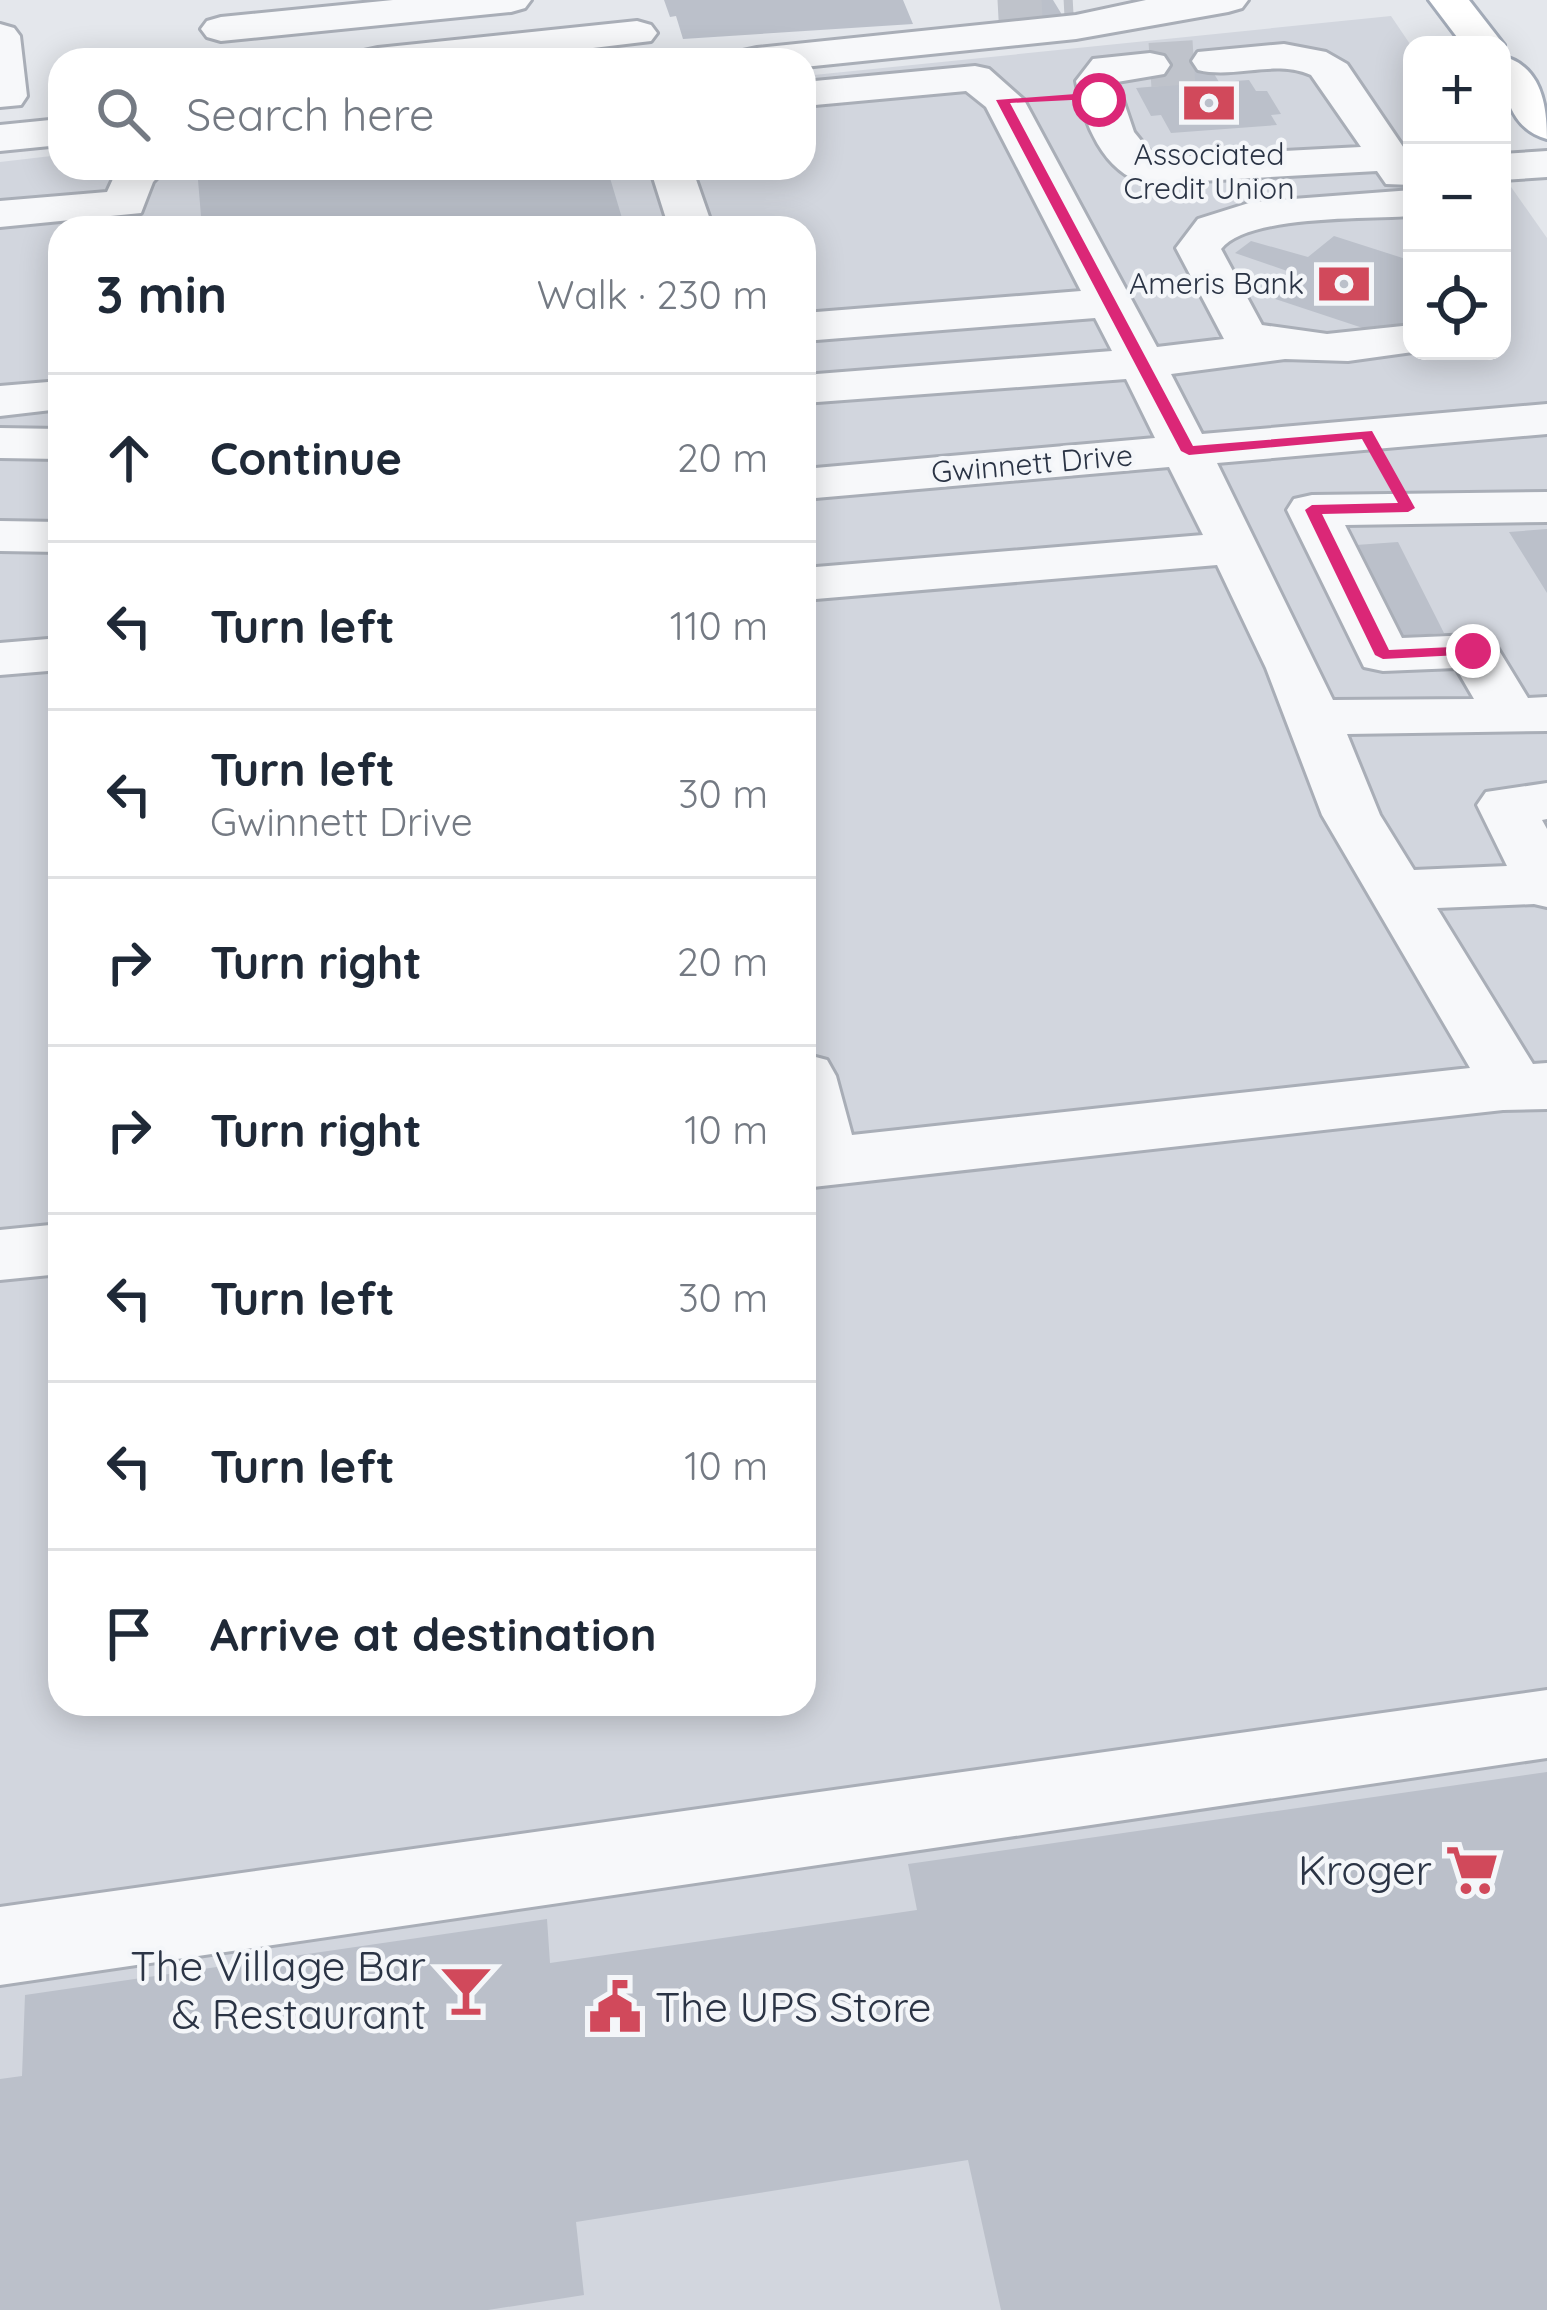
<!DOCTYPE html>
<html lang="en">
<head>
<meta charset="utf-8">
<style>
  :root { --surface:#fff; --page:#f2f2f3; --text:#1f2937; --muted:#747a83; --line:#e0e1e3 }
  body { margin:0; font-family:Quicksand,sans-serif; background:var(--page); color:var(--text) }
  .controls { position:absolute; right:36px; top:36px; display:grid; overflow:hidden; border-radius:24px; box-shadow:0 6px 30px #0003 }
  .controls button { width:108px; height:108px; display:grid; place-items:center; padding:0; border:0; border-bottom:3px solid var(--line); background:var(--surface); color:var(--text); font:60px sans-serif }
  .stop { position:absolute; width:36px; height:36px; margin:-27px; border:9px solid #db2777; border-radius:50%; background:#fff }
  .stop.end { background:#db2777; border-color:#fff; box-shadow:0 3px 12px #0008 }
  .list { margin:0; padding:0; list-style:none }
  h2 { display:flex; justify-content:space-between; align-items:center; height:156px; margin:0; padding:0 48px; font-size:51px }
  h2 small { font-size:39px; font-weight:400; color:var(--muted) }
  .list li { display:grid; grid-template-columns:78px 1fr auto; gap:36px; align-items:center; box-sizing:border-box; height:168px; padding:0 48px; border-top:3px solid var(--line) }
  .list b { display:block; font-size:45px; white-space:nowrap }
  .list p { margin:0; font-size:39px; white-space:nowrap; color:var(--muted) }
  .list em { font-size:39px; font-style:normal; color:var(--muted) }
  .icon { flex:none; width:66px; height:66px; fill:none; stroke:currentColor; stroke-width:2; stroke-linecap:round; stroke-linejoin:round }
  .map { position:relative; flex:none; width:1547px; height:2310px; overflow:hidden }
  .search { position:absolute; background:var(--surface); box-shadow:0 6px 30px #0003; left:48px; top:48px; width:768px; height:132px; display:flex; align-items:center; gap:30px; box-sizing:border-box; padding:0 42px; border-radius:36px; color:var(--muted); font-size:45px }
  .panel { position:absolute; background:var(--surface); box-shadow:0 6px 30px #0003; left:48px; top:216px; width:768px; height:1500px; border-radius:36px }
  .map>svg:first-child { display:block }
  .built { fill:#d2d6de; fill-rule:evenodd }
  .building { fill:#bbc0ca }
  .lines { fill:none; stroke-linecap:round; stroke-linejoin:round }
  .minor-tunnel { stroke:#bfc3cb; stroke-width:44; stroke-dasharray:44 22; stroke-linecap:butt }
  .minor-casing { stroke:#a9aeb7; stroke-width:6 }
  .major-casing { stroke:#a3abb8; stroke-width:6 }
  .minor { fill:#f7f8fa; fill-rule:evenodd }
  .major { fill:#fff; fill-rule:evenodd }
  .route { fill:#db2777 }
  .labels { text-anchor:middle; stroke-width:9; stroke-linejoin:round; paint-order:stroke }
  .far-poi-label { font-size:30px; fill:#2b3445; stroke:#f4f6f9 }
  .far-street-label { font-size:30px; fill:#2b3445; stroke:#f4f6f9 }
  .near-poi-label { font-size:42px; fill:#2b3445; stroke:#f4f6f9; text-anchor:end }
</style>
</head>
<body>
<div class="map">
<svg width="1547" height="2310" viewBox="0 0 1547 2310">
  <rect width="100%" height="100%" fill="#e4e7ec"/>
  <path class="built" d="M1391,16L1412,47V351H1502V174L1547,238V2310H0V162L60,155V168H804V76ZM60,228H804V1704H60Z"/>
  <path class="building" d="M664,0H903L913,24L683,39L676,16L670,17Z
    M1009,0H1053L1064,18L1021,21Z
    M1202,54L1219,82L1249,80L1256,91H1267L1281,114L1271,115L1277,125L1171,133L1161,115L1151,116L1136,88L1171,85L1155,58Z
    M343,168H607L625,228H202L198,180Z
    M1334,236L1412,261V325L1396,339L1263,295L1290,272L1235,253L1251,241L1308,257Z
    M1547,529V593L1509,532Z
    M1398,542L1444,633L1400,636L1356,545Z
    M1547,1772V2310H1001L968,2160L576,2222L584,2295L488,2310H0V2079L22,2076L25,1995L547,1919L550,1963L917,1910L908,1864Z"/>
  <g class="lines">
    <path class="minor-tunnel" d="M998,9L1073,5
      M1150,65L1212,61"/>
    <g class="minor-casing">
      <path id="minor" d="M393,0H531L525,8L511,12L221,41L207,37L201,29L207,21L221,17Z
        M1146,0H1248L1242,8L1228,12L1076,39L804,67V60H737L743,51L757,48L1076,15Z
        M637,21L651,25L657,33L651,41L494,60H358L364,51L378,48Z
        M0,24L14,28L20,36L27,96L21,105L0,107Z
        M1284,44L1326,52L1347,64L1412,160V185L1386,184L1377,171L1147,184C1103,173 1083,122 1076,81L1093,59L1150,53L1164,56L1170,65L1164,74L1117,82L1134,132L1155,158L1361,147L1311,75C1274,59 1235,79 1198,70L1192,61L1198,52Z
        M975,66L989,69L1024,100L1157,347L1224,339L1176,248L1198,219L1252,202L1412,190V216C1368,219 1247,215 1221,249L1262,325L1327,334L1412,325V351H1420L1348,361L1285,359L1171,374L1202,434L1547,404V434L1217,463L1333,700L1474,699L1456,668L1383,671L1364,667L1287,510L1294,499L1312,495L1547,492V522L1345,525L1402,638L1473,635L1492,639L1528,698L1547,697V731L1347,734L1380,815L1414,870L1507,866L1477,805L1486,792L1547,783V819L1542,820L1547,829V907L1534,904L1437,908L1533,1064L1547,1063V1109L1503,1110L804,1188V1054L827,1060L836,1076L852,1135L1470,1068L1322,815L1266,668L1217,565L804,600V568L1203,535L1169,467L804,499V469L1155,438L1126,379L804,403V375L1112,351L1095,318L804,341V313L1081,291L986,107L966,91L804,106V82Z
        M60,119V145L0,151V125Z
        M1547,151V177L1502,180V154Z
        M118,168H166L153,182L141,213L0,227V201L107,192Z
        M650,168H692L713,228H669Z
        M60,381V409L0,416V386Z
        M0,428L60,429V459L0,458Z
        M0,521L60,522V552L0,551Z
        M60,638V670L0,675V643Z
        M60,1224V1274L0,1280V1230Z
        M1547,1690V1758L0,1985V1907Z"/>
    </g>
    <g class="major-casing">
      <path id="major" d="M1429,0H1469L1504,45H1463Z
        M1502,56C1541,66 1547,104 1547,139C1509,129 1502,89 1502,56Z"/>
    </g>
    <use href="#minor" class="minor"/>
    <use href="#major" class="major"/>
  </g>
  <path class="route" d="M1102,92L1105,100L1099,104L1092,99L1010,103L1193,446L1372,431L1415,508L1408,512L1322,514L1389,650L1473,646L1479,648V654L1383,659L1375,655L1305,510L1312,505L1398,503L1362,439L1189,455L1181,451L996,100Z"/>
  <defs>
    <g id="bank-bare" transform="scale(4.14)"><path d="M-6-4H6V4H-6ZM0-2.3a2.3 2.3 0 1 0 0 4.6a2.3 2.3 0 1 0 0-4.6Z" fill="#d1495b" stroke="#f4f6f9" stroke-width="2.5" paint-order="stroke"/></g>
    <g id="supermarket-bare" transform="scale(4.14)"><path d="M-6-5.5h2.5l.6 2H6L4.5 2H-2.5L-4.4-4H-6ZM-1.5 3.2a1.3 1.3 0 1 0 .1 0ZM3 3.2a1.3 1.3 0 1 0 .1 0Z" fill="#d1495b" stroke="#f4f6f9" stroke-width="2.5" paint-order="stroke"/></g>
    <g id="bar-bare" transform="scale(4.14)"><path d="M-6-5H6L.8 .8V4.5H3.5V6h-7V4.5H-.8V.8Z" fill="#d1495b" stroke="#f4f6f9" stroke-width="2.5" paint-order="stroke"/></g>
    <g id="civic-bare" transform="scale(4.14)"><path d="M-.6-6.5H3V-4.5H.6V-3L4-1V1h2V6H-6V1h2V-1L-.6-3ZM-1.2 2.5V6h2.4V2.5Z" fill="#d1495b" stroke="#f4f6f9" stroke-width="2.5" paint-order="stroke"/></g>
  </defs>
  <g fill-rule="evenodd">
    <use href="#bank-bare" x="1209" y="103"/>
    <use href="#bank-bare" x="1344" y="284"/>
    <use href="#supermarket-bare" x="1472" y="1870"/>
    <use href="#bar-bare" x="466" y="1990"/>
    <use href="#civic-bare" x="615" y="2007"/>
  </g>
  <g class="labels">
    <g class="far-poi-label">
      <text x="1209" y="165">Associated<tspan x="1209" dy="34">Credit Union</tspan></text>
      <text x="1304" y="294" text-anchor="end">Ameris Bank</text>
    </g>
    <g class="far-street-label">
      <text transform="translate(1032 464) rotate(-5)" y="10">Gwinnett Drive</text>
    </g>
    <g class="near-poi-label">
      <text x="1432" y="1885">Kroger</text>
      <text x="426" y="1981">The Village Bar<tspan x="426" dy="48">&amp; Restaurant</tspan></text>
      <text x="655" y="2022" text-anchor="start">The UPS Store</text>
    </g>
  </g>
</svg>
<div class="controls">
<button>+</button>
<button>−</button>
<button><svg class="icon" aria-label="locate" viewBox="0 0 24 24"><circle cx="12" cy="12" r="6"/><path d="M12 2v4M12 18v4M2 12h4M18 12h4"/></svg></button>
</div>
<div class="stop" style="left:1099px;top:100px"></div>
<div class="stop end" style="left:1473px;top:651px"></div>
<div class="search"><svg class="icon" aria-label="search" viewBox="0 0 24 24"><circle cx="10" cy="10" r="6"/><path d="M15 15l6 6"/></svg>Search here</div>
<section class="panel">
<h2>3 min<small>Walk · 230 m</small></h2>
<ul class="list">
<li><svg class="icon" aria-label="ahead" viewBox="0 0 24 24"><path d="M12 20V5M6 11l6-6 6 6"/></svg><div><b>Continue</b></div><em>20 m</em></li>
<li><svg class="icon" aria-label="left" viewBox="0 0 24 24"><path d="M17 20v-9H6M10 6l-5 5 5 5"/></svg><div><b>Turn left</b></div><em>110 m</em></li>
<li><svg class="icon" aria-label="left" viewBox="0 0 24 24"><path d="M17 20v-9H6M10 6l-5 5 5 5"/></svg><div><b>Turn left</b><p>Gwinnett Drive</p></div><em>30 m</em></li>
<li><svg class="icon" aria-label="right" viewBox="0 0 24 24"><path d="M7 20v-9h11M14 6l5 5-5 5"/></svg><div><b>Turn right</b></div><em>20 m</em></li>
<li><svg class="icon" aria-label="right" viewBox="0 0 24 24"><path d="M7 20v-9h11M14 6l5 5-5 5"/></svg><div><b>Turn right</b></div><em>10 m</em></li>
<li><svg class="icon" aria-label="left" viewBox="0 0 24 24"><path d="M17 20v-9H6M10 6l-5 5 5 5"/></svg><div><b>Turn left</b></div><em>30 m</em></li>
<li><svg class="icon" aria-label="left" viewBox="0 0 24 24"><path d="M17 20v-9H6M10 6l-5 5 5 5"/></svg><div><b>Turn left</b></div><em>10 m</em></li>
<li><svg class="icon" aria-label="arrive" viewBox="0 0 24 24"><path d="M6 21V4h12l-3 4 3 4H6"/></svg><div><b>Arrive at destination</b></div></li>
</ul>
</section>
</div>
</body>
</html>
